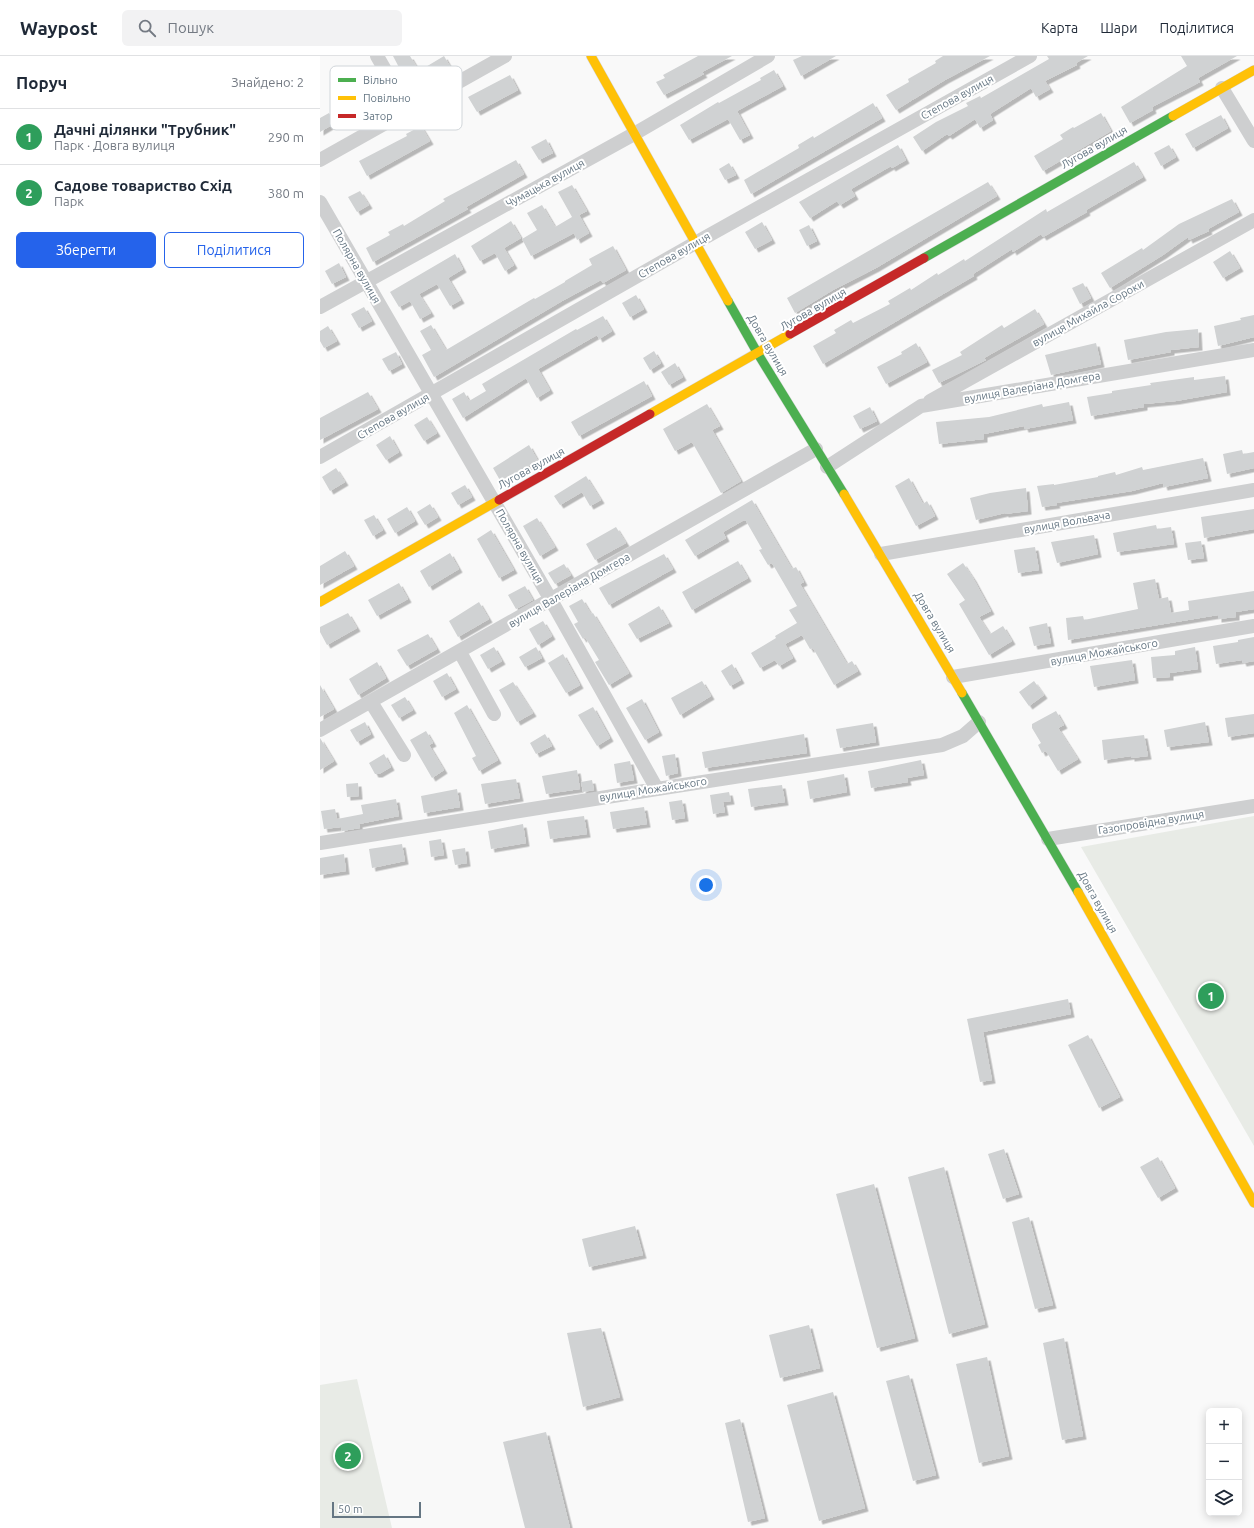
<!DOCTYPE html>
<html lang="uk">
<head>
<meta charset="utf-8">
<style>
  :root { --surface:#fff; --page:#f2f2f3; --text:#1f2937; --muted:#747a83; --line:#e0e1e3; --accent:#2563eb }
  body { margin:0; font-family:Ubuntu,sans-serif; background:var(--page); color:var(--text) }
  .controls { position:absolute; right:12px; bottom:12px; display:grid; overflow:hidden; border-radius:6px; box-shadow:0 2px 10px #0003 }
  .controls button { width:36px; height:36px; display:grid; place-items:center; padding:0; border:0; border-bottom:1px solid var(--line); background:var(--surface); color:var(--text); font:20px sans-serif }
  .scale { position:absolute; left:12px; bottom:10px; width:89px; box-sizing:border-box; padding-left:4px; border:2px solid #657683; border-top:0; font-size:11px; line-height:14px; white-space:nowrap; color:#657683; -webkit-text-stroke:3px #fff; paint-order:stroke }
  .you { position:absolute; left:386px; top:829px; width:14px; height:14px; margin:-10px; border:3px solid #fff; border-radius:50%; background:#1a73e8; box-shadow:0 0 0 6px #1a73e833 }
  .badge { display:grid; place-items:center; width:26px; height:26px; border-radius:50%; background:var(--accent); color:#fff; font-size:13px; font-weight:700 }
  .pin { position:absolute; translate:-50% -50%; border:2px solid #fff; box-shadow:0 1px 4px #0006 }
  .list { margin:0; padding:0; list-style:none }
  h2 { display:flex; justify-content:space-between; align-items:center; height:52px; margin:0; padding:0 16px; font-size:17px }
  h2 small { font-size:13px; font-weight:400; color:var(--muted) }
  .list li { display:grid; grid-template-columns:26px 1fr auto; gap:12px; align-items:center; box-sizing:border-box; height:56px; padding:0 16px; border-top:1px solid var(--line) }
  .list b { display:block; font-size:15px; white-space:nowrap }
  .list p { margin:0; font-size:13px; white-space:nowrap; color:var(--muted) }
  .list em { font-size:13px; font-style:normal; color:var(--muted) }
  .actions { display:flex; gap:8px; padding:12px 16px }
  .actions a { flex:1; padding:9px 0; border:1px solid var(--accent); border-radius:6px; text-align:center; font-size:14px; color:var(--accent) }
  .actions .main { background:var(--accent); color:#fff }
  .icon { flex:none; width:22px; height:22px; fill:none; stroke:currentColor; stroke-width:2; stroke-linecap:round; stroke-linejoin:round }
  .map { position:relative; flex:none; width:934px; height:1472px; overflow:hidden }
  header { display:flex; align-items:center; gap:24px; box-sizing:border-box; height:56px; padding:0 20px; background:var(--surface); border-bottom:1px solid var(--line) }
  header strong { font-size:19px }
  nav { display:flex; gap:22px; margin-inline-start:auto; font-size:14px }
  .search { width:280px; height:36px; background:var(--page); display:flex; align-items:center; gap:10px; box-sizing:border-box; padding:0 14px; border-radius:6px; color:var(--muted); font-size:15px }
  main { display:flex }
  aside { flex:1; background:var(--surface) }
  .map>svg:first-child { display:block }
  .green { fill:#e8ebe6 }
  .building { fill:#d0d2d3; filter:url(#shadow) }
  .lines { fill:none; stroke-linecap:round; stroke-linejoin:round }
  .fast-casing { stroke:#d5d6d7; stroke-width:10 }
  .slow-casing { stroke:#d5d6d7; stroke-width:10 }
  .jam-casing { stroke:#d5d6d7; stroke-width:10 }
  .street { stroke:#cecfd0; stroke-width:14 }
  .fast { stroke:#4caf50; stroke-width:9 }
  .slow { stroke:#ffc107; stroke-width:9 }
  .jam { stroke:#c62828; stroke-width:9 }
  .labels { text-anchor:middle; stroke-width:4; stroke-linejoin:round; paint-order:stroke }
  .street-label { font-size:11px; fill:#657683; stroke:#fff }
  .key { fill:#fff; stroke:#d1d6da; stroke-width:1 }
  .key-label { font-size:11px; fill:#657683 }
</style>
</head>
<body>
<header>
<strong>Waypost</strong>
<div class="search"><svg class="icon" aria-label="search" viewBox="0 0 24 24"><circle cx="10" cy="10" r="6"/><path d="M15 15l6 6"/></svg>Пошук</div>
<nav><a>Карта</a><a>Шари</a><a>Поділитися</a></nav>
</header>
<main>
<aside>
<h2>Поруч<small>Знайдено: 2</small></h2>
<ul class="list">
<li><span class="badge" style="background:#2e9e5b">1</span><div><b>Дачні ділянки &quot;Трубник&quot;</b><p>Парк · Довга вулиця</p></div><em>290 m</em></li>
<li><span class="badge" style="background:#2e9e5b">2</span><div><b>Садове товариство Схід</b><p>Парк</p></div><em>380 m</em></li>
</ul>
<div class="actions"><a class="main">Зберегти</a><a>Поділитися</a></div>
</aside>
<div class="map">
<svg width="934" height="1472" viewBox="0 0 934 1472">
  <defs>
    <filter id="shadow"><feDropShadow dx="3.5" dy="3.5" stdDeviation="0" flood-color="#0004"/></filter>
  </defs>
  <rect width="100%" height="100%" fill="#f9f9f9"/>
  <path class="green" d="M934,760V1090L761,791Z
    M37,1323L72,1472H0V1329Z"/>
  <path class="building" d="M73,0H90L99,15L124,0L131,12L106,27L108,30L93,38Z
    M378,0H412L382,16L384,18L344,39L336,26L345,22L343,19Z
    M482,0H516L481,20L473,4Z
    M623,0H670L625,24L576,54L566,39L589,26L588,23L616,7L615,5Z
    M727,0H768L756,7L757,9L725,25L730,33L716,41L711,32L670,58L673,64L660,72L655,63L629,80L627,78L602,95L593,81L616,66L648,50L646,47L660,40L661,42L729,3Z
    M861,0H917L878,22L880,26L832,51L833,54L810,67L801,51L867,10Z
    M454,14L463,30L417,55L430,79L420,84L408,63L369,84L360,69L398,46L399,47L441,24L440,22Z
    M190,19L198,34L157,56L148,41Z
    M553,47L562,62L431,138L424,124L479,92L478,89L493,80L494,82Z
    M9,57L15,67L0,76V62Z
    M781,57L791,75L723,115L714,100L743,83L740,79L753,71L754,72Z
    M901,59L908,72L873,92L865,78Z
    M101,70L110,85L47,120L39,105L87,80L86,78Z
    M226,83L233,97L219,104L211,91Z
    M578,89L586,104L572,112L571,110L531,133L535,140L520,149L517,145L490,162L479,146Z
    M849,89L856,101L841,110L834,97Z
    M196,104L204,118L146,151L148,153L53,206L46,192L70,179L68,176L83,168L84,170L125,145L123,143Z
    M814,106L823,121L766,154L767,156L723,181L721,178L693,196L692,193L653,218L654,220L503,308L493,290L516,277L514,274L531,264L533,267L570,248L568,245L590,232L591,234L617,217L618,219L644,203L645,205L726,153L727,156Z
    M409,107L416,119L405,124L399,113Z
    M668,126L677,140L556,212L513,234L475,257L467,242Z
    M252,129L267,155L259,159L269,177L257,184L254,177L211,200L202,183L217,174L207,157L222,149L235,171L252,161L238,136Z
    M40,135L49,149L37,156L28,141Z
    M912,143L919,156L888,173L889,175L869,184L868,181L843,199L790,232L781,217L822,192L823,194L859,168Z
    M191,165L201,182L184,192L194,209L185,215L175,197L160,205L151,190Z
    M442,166L452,184L435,193L425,176Z
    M489,169L497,185L487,190L479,174Z
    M293,190L306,214L283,227L281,224L242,245L114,321L102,299L111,294L100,275L111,269L126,294L214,242L215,243L245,226V225L272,209L269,203Z
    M910,195L920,212L903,222L893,206Z
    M135,198L143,213L128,222L141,244L130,250L117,228L99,238L111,257L100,263L90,245L79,251L70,236Z
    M19,207L26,221L12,228L5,215Z
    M763,227L771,242L760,248L752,232Z
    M316,239L324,253L310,261L302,247Z
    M44,251L52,265L39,272L31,258Z
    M715,253L724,268L664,302L666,304L619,327L612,314L642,299L640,296L682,269L684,272Z
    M934,259V281L898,290L894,270L921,264L920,262Z
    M283,260L292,275L279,283L277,279L218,313L230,334L217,342L206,322L143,362L132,343L144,336L149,345L166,335L162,328L256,273L257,274Z
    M8,270L17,285L4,292L0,285V275Z
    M878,273L879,291L851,294V296L808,304L804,284L846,276Z
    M596,287L607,306L566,328L557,311L582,298L581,296Z
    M776,287L781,308L731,319L725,299Z
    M334,295L341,307L330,314L323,302Z
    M76,296L82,308L69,315L62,303Z
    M355,307L363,321L349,329L341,316Z
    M905,320L907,336L856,345L824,348V351L771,360L767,341L792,337V335L831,329L830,327L874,321V324Z
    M324,325L332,340L259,380L251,366Z
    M48,336L58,353L0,384V362Z
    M749,346L753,364L705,373L704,370L664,378V383L619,388L616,366L669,361L722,348L723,351Z
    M387,348L400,370L392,374L421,425L401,437L372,386L355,395L343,373Z
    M550,351L557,365L540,373L533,360Z
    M107,361L117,377L104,385L94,369Z
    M70,380L79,396L66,404L56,389Z
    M209,389L218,405L181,426L173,412Z
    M922,394L923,398L934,396V412L907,418L903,398Z
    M883,402L888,422L844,431L843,427L812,435L736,447L737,449L722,451L717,430L734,428V429L778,421V420L795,416L796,419L822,411L823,414Z
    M16,412L25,426L10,435L2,421Z
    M266,420L281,444L270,450L262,436L240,449L234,440Z
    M589,422L603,448L607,445L615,460L596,470L575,430Z
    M145,429L152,441L138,449L131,437Z
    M706,432L708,455L685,458V457L656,464L650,442L670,437Z
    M432,444L472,513L476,511L484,526L480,528L527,608L532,605L538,615L514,629L493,592L490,593L482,579L465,588L473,602L459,610L455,604L440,612L431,597L456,582L455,580L477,567L469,554L477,550L452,507L448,509L439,494L442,493L426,465L424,464L403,476L406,482L375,500L365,484Z
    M110,448L118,461L105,469L97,456Z
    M87,451L95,465L75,477L67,463Z
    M934,453V473L884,482L881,461Z
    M54,459L63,474L53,480L44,464Z
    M217,462L235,491L220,500L203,470Z
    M836,469L837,473L851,471L854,488L797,496L793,477Z
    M296,471L306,487L275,504L266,488Z
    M171,474L194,514L179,522L157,483Z
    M774,479L778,498L737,507L731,486Z
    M881,485L884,502L868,504L865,487Z
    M715,491L719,514L698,517L694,494Z
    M25,495L34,510L0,529V510Z
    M130,497L139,513L109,531L100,515Z
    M344,498L353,513L289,549L279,532Z
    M418,505L428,522L372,554L362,536Z
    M643,507L653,522L671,555L659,561L670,578L683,570L692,585L669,599L639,548L645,544L627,518Z
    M244,508L251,519L235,528L228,517Z
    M835,523L839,543L848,541L851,557L869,554L868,545L934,535V553L916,556V561L898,563V559L748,584L746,562L763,560L764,564L818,553L813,527Z
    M79,527L88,543L57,560L48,544Z
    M205,530L213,544L196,553L188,539Z
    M262,543L271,558L273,557L309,617L289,629L275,606L279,604L265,581L263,583L254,568L258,566L249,550Z
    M159,546L169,563L138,581L129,565Z
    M339,550L349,567L317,583L308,568Z
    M28,557L37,572L7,589L0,576V571Z
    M223,565L232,580L218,589L209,573Z
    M727,567L731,587L714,590L709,571Z
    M108,578L117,593L87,610L77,594Z
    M934,581V605L923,607L922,604L896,608L893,590L918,586V584Z
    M174,591L182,605L168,613L160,599Z
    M216,591L222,602L205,611L199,601Z
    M875,591L878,613L850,617V621L833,622L831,601L855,599V595Z
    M243,598L260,629L246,637L228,607Z
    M812,604L815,624L774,631L770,610Z
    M57,606L66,622L38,639L29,623Z
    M412,608L421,624L410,630L401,615Z
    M127,617L136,633L122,641L113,625Z
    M382,625L391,640L360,659L351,642Z
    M714,625L724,639L709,650L699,636Z
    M193,626L213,657L197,666L179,634Z
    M0,629L14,653L0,661Z
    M85,641L93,654L79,662L71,649Z
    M322,643L339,676L325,684L306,652Z
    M147,649L178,704L159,715L152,702L156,700L134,657Z
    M273,651L290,682L277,690L258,659Z
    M736,655L744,669L738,672L758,703L738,715L726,695L722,697L718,689L721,687L712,672V668Z
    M934,658V677L908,681L905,662Z
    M45,666L51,678L37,686L30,674Z
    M885,666L889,686L847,691L844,674Z
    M553,667L556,686L520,692L516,673Z
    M106,675L113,687L109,689L124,714L112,722L90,684Z
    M225,678L232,690L216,698L210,687Z
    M484,678L487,697L385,712L382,696Z
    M824,679L828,700L811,702V700L784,704L782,684Z
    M0,682L14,705L0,714Z
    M64,698L71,711L59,718H55L49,707Z
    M355,698L358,717L346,720L342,700Z
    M601,704L604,719L587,722L588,726L551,732L548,715Z
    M310,705L314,724L297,727L294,708Z
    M257,714L260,733L226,738L222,720Z
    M524,718L527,736L490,743L487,725Z
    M196,723L200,742L165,748L161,728Z
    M272,724L274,734L263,736L261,726Z
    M38,727L39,740L27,741L26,728Z
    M462,729L465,746L431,751L428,733Z
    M137,733L140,751L104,757L101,740Z
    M409,736L411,745L403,746L405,756L393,758L390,739Z
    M76,743L79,760L39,768L40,772L22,775L21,771L4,773L1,755L15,753L17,763L43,758L41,749Z
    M362,744L365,762L352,764L349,746Z
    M324,751L327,768L293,773L290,756Z
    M264,760L267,778L230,783L227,765Z
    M203,768L206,787L171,793L168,775Z
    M121,783L124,799L111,801L109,785Z
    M82,788L85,805L52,812L49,793Z
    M145,792L147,807L135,809L132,794Z
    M24,798L26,815L0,819V802Z
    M748,943L751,958L663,976L672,1024L660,1026L647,963Z
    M768,979L800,1041L779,1052L748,989Z
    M684,1093L699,1138L683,1143L668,1098Z
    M838,1101L855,1132L838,1142L820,1111Z
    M624,1111L665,1268L629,1278L588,1121Z
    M554,1128L595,1282L557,1292L516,1138Z
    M709,1161L733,1249L715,1253L692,1166Z
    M315,1170L323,1199L269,1211L262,1183Z
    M489,1269L500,1312L460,1322L449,1279Z
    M281,1272L300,1341L263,1351L247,1277Z
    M744,1282L763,1380L742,1384L723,1287Z
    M667,1301L689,1400L659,1407L636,1308Z
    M589,1319L616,1419L593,1425L566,1325Z
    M513,1336L545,1452L499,1465L467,1349Z
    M420,1363L445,1462L428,1466L405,1367Z
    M226,1376L250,1472H205L183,1386Z"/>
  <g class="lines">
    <g class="fast-casing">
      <path id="fast" d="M604,202L853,60
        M408,245L438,298L524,438
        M642,637L758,836"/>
    </g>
    <g class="slow-casing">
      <path id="slow" d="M271,0L408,245
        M853,60L934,14
        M330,358L470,278
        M524,438L642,637
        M0,546L179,444
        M758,836L934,1147"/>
    </g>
    <g class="jam-casing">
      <path id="jam" d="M470,278L604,202
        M179,444L330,358"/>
    </g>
    <path class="street" d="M57,0L88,54
      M902,32L934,85
      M0,104L185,0
      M0,146L231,544L337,733
      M0,251L314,78L448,0
      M610,345L934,164
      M0,401L377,186L710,0
      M507,411L601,350L934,294
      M561,498L934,434
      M140,596L174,658
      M633,621L934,570
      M51,646L84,699
      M0,674L496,393
      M728,783L934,750
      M0,787L337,733L622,689L643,680L659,666"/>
    <use href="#fast" class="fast"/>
    <use href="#slow" class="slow"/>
    <use href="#jam" class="jam"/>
  </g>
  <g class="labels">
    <g class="street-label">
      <text transform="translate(637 41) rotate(-29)" y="4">Степова вулиця</text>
      <text transform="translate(774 91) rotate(-30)" y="4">Лугова вулиця</text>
      <text transform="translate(225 127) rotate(-29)" y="4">Чумацька вулиця</text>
      <text transform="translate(354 199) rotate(-30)" y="4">Степова вулиця</text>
      <text transform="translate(37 210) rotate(60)" y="4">Полярна вулиця</text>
      <text transform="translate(493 253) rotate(-30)" y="4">Лугова вулиця</text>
      <text transform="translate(768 257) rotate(-29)" y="4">вулиця Михайла Сороки</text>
      <text transform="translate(448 289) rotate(60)" y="4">Довга вулиця</text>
      <text transform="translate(712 331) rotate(-10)" y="4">вулиця Валеріана Домгера</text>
      <text transform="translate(73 360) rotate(-30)" y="4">Степова вулиця</text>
      <text transform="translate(211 412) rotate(-29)" y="4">Лугова вулиця</text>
      <text transform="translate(747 466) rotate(-10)" y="4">вулиця Вольвача</text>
      <text transform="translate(200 490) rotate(60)" y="4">Полярна вулиця</text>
      <text transform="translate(249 534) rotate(-30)" y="4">вулиця Валеріана Домгера</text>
      <text transform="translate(615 566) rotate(59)" y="4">Довга вулиця</text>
      <text transform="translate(784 596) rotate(-10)" y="4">вулиця Можайського</text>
      <text transform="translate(333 733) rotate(-9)" y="4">вулиця Можайського</text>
      <text transform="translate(831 766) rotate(-9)" y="4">Газопровідна вулиця</text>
      <text transform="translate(778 846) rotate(61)" y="4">Довга вулиця</text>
    </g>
  </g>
  <rect x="10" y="10" width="132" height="64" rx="6" class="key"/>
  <rect x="18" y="22" width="18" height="4" fill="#4caf50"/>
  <rect x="18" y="40" width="18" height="4" fill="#ffc107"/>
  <rect x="18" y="58" width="18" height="4" fill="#c62828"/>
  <g class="key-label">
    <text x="43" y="28">Вільно</text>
    <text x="43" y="46">Повільно</text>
    <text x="43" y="64">Затор</text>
  </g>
</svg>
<div class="controls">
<button>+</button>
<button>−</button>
<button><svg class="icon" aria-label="layers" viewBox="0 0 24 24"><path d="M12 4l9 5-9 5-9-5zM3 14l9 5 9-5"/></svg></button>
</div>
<div class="scale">50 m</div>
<div class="you"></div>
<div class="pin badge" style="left:891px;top:940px;background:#2e9e5b">1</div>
<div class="pin badge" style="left:28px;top:1400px;background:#2e9e5b">2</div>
</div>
</main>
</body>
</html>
